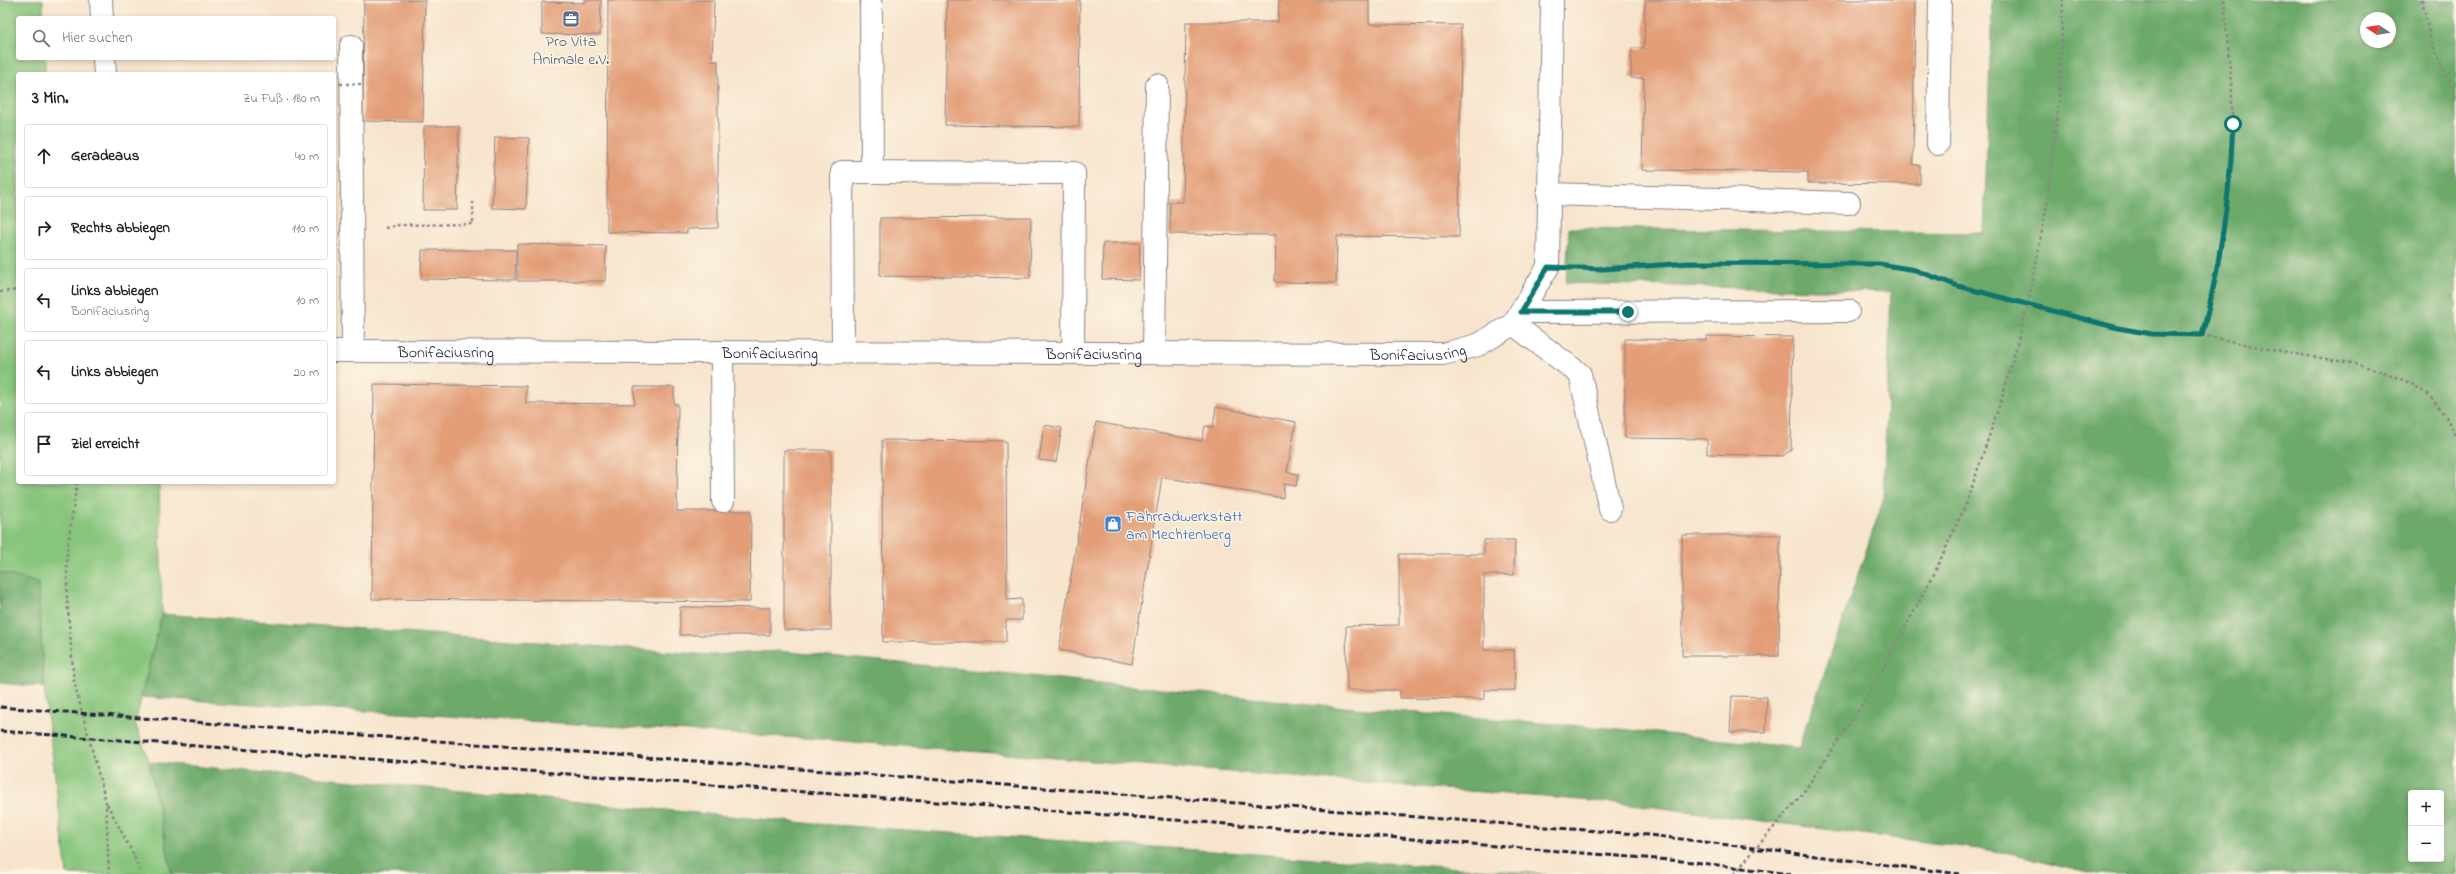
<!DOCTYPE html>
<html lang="de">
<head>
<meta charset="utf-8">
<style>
  :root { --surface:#fff; --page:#f2f2f2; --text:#222; --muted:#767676; --line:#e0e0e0 }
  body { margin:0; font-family:"Indie Flower",sans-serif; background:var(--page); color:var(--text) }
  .controls { position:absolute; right:12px; bottom:12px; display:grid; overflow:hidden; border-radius:4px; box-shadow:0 2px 6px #0003 }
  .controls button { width:36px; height:36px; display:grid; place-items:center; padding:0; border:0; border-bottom:1px solid var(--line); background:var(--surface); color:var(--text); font:20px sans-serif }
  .compass { position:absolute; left:2360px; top:12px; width:36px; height:36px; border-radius:50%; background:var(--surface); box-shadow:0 2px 6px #0003; rotate:282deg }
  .stop { position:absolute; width:12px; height:12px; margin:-9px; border:3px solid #0f766e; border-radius:50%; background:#fff }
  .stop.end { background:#0f766e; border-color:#fff; box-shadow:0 1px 4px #0008 }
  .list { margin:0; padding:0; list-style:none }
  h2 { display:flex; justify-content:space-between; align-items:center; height:52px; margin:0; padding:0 16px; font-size:17px }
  h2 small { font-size:13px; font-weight:400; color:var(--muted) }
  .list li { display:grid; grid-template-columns:26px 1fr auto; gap:12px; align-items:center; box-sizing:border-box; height:64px; margin:0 8px 8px; padding:0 8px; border:1px solid var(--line); border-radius:4px }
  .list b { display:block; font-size:15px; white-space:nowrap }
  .list p { margin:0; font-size:13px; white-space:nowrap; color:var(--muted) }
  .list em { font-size:13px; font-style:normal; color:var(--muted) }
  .icon { flex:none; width:22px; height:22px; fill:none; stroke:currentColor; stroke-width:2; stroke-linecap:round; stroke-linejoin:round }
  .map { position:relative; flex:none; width:2456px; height:874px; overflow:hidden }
  .search { position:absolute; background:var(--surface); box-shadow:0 2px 6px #0003; left:16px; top:16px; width:320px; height:44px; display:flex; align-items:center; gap:10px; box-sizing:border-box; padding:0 14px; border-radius:4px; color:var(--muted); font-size:15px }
  .panel { position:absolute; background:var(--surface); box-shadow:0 2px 6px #0003; left:16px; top:72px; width:320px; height:412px; border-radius:4px }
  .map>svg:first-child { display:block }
  .green { fill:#87c57b; stroke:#54745b }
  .forest { fill:#6daa6b; stroke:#486653; fill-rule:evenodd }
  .building { fill:#e39e78 }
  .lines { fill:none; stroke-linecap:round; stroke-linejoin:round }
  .lane-casing { stroke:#8c8384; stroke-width:24 }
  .street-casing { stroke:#8c8384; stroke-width:24 }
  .path { stroke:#8c8384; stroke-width:2.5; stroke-dasharray:3 3; stroke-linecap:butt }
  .lane { stroke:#fff; stroke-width:22 }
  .street { stroke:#fff; stroke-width:22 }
  .rail { stroke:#22223b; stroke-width:3; stroke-dasharray:6 3; stroke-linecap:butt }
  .path-bridge { stroke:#8c8384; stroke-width:2.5; stroke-dasharray:3 3; stroke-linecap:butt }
  .route { stroke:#0f766e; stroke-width:5 }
  .labels { text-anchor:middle; stroke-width:3; stroke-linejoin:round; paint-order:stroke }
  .service-label { font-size:16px; fill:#4e5e75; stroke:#fcf5e5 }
  .street-label { font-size:16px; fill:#22223b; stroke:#fcf5e5 }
  .shop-label { font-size:16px; fill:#366cbe; stroke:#fcf5e5; text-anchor:start }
</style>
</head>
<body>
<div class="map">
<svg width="2456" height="874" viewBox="0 0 2456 874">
  <rect width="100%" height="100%" fill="#fcf5e5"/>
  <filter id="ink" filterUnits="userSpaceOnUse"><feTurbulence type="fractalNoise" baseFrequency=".025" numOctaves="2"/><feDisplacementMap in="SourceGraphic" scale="8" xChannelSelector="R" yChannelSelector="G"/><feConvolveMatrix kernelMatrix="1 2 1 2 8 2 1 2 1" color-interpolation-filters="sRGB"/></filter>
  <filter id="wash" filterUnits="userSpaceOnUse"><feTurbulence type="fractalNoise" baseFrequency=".012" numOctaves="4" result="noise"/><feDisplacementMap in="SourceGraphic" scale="16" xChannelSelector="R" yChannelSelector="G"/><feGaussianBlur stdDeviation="0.9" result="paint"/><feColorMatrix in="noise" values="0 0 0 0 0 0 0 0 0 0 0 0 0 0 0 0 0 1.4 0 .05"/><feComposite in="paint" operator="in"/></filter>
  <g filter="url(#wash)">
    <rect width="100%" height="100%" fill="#f7e4cc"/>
    <path class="green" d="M0,0H43V18H18V58H45V74H18V482H159L162,614L135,723L149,762L172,874H67L44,687L38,583L32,582L0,622Z"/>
    <path class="forest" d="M1992,0H2456V874H2097L2010,853L1631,804L817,739L141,697L162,614L712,655L779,651L1342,707L1619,729L1799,748L1883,501L1891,292L1566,283L1569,228L1984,233ZM2366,18H2390V42H2366ZM2411,793H2441V859H2411Z
      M0,572L38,583L44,687L0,683Z
      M149,762L804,823L1546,874H172Z"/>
    <g id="blocks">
      <path class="building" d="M364,0H425L423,122L363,121Z
        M584,0H601L600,35L542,34V2L584,3Z
        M608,0H714L712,61H718V228L687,229V233L607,232Z
        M947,0H1080L1079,127L945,125Z
        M1279,0H1369V24L1461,25L1459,237L1337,236L1336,283L1275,282L1276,235L1170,234V202H1183L1186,22H1278Z
        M1645,0H1915L1913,165H1920V184L1808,183V172L1642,170L1644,78H1631L1632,48H1644Z
        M424,126H459L457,210H423Z
        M495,137L529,138L526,209L492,208Z
        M1031,217L1030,278L880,276V218Z
        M1103,243H1140L1139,280L1102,279Z
        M517,244L606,246L605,281H517Z
        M422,250H516L515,280L421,279Z
        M1707,336L1793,337L1791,450L1783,456L1707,454V439L1625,438V339L1706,340Z
        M374,384L526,386V403L635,404L634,387H674V404H678L677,511H751L750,602L372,599Z
        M1216,407L1296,422L1287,472L1298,474L1296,486L1284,484L1283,498L1162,477L1132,664L1059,650L1096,422L1202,441L1205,426L1213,427Z
        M1044,425L1062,428L1056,462L1039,460Z
        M882,440L1006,441L1007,600L1022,599V620H1006V642H883Z
        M784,450H831V630H784Z
        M1682,535H1780L1779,656H1682Z
        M1484,540H1515L1514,575H1484V650H1514L1515,690H1484V699L1400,698V690H1347L1346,626L1399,625V554H1484Z
        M680,607L770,608V635H680Z
        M1732,696L1767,697L1766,732H1730Z"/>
    </g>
  </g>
  <g filter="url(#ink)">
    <use href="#blocks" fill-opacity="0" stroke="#8c8384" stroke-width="1"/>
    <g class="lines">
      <g class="lane-casing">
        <path id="lane" d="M871,5L872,172
          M351,46L353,351
          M1938,144L1940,0
          M1548,194L1849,203
          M1521,312L1848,311
          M1513,324L1580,374L1610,509
          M722,352L723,501
          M843,352L842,172H872L1074,173L1073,353
          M1154,353L1157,85"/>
      </g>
      <g class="street-casing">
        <g id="street">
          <path d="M101,0L102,18"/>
          <path d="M104,58L105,74"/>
          <path id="s1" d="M334,351L1443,354L1478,345L1513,324L1548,267L1552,0"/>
        </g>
      </g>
      <path class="path" d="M2422,0L2431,41L2456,97
        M385,228L399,225L473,224V202
        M1581,268L1689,263H1834L1879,264L1915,270L1958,286L2118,328L2151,334L2202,335L2276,351L2358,364L2386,373L2408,382L2428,394L2445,415L2456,437
        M0,292L18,290
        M2202,335L2214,292L2232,155V93L2224,0
        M77,482L67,551V598L74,682L106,802L109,874
        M107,804L133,854L141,874
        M1734,874L1803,793L1868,696L1933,576L1966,504L2002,398L2028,305L2047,204L2059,99L2063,0"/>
      <use href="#lane" class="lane"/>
      <use href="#street" class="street"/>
      <path class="rail" d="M0,707L1649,835L1960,874
        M0,731L1227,824L1693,862L1791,874"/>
      <path class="path-bridge" d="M334,84H363"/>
    </g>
  </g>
  <g class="lines" filter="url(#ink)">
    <path class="route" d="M1628,312H1521L1548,267L1603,269L1689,263L1879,264L1915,270L1958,286L2118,328L2152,334L2202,335C2220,267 2230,194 2233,124"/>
  </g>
  <defs>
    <g id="office-square" transform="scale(0.9)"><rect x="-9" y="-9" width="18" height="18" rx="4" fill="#5c6f8a" stroke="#fcf5e5"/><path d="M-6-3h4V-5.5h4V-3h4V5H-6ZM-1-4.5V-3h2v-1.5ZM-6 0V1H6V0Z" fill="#fff"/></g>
    <g id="shop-square" transform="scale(0.9)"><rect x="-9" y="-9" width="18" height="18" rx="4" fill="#3f7fe0" stroke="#fcf5e5"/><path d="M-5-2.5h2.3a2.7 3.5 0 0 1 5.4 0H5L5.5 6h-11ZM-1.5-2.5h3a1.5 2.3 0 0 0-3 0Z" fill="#fff"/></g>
  </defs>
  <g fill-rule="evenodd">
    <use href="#office-square" x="571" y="19"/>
    <use href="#shop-square" x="1113" y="524"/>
  </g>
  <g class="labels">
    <g class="service-label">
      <text x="571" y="46">Pro Vita<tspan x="571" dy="18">Animale e.V.</tspan></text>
    </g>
    <g class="street-label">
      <text dy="6" stroke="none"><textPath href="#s1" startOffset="1084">Bonifaciusring</textPath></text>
      <text dy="6" stroke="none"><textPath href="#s1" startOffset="112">Bonifaciusring</textPath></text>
      <text dy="6" stroke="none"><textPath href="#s1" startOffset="436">Bonifaciusring</textPath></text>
      <text dy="6" stroke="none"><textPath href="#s1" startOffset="760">Bonifaciusring</textPath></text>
    </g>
    <g class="shop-label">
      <text x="1126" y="521">Fahrradwerkstatt<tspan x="1126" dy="18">am Mechtenberg</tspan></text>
    </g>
  </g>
</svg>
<div class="controls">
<button>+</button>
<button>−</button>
</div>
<svg class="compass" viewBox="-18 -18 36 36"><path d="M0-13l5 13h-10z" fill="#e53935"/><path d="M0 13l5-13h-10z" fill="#767676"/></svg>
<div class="stop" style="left:2233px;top:124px"></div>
<div class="stop end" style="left:1628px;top:312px"></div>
<div class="search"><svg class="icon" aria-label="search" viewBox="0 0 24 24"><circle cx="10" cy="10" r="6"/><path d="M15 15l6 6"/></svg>Hier suchen</div>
<section class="panel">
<h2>3 Min.<small>Zu Fuß · 180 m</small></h2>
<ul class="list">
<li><svg class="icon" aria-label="ahead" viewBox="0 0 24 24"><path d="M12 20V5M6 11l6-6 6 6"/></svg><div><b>Geradeaus</b></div><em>40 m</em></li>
<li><svg class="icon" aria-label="right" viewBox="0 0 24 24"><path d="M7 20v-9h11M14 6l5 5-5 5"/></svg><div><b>Rechts abbiegen</b></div><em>110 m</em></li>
<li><svg class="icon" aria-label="left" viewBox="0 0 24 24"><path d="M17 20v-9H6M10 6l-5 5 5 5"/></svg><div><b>Links abbiegen</b><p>Bonifaciusring</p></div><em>10 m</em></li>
<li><svg class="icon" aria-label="left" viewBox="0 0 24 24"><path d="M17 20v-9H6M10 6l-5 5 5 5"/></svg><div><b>Links abbiegen</b></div><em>20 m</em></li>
<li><svg class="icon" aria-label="arrive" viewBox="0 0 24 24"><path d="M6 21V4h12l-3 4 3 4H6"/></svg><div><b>Ziel erreicht</b></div></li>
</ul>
</section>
</div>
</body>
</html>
